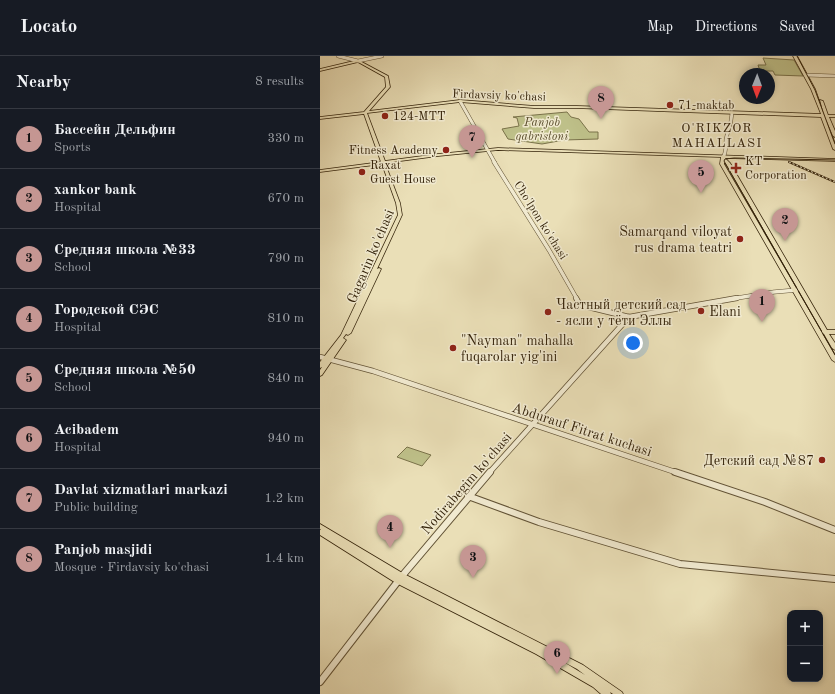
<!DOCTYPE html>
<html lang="en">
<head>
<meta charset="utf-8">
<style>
  :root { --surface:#171b24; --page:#20242c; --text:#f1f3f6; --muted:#9ea1a6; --line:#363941; --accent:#c59692 }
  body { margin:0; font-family:"Old Standard TT",serif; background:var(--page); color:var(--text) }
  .controls { position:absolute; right:12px; bottom:12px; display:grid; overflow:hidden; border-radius:8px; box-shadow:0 2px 6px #0003 }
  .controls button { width:36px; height:36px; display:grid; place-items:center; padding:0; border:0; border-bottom:1px solid var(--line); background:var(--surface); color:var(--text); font:20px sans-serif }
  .compass { position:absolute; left:419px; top:12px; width:36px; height:36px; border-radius:50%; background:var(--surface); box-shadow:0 2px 6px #0003; rotate:181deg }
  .you { position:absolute; left:313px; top:287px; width:14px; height:14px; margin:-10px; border:3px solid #fff; border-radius:50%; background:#1a73e8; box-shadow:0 0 0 6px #1a73e833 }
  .badge { display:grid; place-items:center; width:26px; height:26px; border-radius:50%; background:var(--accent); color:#111; font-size:13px; font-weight:700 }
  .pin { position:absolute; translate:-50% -33px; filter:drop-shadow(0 1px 2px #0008) }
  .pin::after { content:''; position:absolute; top:21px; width:14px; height:12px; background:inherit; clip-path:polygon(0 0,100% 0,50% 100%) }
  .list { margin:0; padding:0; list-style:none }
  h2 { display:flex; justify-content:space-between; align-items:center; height:52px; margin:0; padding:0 16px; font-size:17px }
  h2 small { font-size:13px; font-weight:400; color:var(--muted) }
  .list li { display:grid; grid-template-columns:26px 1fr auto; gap:12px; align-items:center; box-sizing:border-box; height:60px; padding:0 16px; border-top:1px solid var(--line) }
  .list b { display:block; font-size:15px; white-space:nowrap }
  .list p { margin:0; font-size:13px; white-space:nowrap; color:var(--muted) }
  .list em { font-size:13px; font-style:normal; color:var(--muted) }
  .map { position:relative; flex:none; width:515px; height:638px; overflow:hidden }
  header { display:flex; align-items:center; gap:24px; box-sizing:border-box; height:56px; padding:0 20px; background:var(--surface); border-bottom:1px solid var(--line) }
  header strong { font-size:19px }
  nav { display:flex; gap:22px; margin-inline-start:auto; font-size:14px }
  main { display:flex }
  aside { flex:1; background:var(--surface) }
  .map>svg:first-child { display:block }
  .green { fill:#bec089; stroke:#7a724a }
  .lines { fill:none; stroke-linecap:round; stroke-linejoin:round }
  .minor-far3-casing { stroke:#625336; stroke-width:4 }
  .minor-far2-casing { stroke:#625336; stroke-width:4.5 }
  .minor-far1-casing { stroke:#625336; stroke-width:6 }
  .minor-casing { stroke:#625336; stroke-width:8 }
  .major-casing { stroke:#35240b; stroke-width:1.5 }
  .minor-far3 { stroke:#f1ead0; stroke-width:3 }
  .minor-far2 { stroke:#f1ead0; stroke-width:3.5 }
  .minor-far1 { stroke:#f1ead0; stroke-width:4.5 }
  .minor { stroke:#f1ead0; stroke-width:6 }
  .major { fill:#eadfb7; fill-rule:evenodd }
  .tram { stroke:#35240b; stroke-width:1 }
  .rail-casing { stroke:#35240b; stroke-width:2 }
  .rail { stroke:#f1ead0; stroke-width:1; stroke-dasharray:2; stroke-linecap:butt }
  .poi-dot { fill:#8f2418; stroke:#f1ead0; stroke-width:1.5 }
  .labels { text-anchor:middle; stroke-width:3; stroke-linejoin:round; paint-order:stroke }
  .far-street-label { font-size:12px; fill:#35240b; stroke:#f1ead0 }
  .far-poi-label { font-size:12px; fill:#35240b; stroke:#f1ead0; text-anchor:start }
  .far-park-label { font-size:12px; font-style:italic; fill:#574b2a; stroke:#f1ead0 }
  .far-neighbourhood-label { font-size:13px; letter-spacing:1px; fill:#35240b; stroke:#f1ead0 }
  .poi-label { font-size:14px; fill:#35240b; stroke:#f1ead0; text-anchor:start }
  .street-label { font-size:14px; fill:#35240b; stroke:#f1ead0 }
</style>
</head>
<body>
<header>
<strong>Locato</strong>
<nav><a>Map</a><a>Directions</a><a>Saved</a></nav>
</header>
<main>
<aside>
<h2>Nearby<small>8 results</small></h2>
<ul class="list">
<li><span class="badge">1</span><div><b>Бассейн Дельфин</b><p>Sports</p></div><em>330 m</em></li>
<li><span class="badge">2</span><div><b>xankor bank</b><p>Hospital</p></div><em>670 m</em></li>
<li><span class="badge">3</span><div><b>Средняя школа №33</b><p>School</p></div><em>790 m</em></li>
<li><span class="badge">4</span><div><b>Городской СЭС</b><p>Hospital</p></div><em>810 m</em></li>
<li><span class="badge">5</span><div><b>Средняя школа №50</b><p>School</p></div><em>840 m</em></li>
<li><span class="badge">6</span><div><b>Acibadem</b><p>Hospital</p></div><em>940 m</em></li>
<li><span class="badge">7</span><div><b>Davlat xizmatlari markazi</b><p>Public building</p></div><em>1.2 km</em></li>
<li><span class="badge">8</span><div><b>Panjob masjidi</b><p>Mosque · Firdavsiy ko'chasi</p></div><em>1.4 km</em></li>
</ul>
</aside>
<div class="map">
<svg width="515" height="638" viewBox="0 0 515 638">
  <rect width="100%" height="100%" fill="#eadfb7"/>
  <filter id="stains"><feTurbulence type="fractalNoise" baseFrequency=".005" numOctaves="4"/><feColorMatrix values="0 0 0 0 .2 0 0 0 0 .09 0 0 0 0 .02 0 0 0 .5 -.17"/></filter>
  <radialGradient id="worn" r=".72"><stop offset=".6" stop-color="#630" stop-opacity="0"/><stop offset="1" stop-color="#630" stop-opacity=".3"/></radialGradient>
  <path class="green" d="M443,2L474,4L483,20L455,19L453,15H440L438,9H446Z
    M247,56L251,61L259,63L269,76H278V83L244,84L222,88L188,83L182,73L199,70L197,62L193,61Z
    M87,391L111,399L102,410L77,401Z"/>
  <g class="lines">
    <g class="minor-far3-casing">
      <path id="minor-far3" d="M18,0L38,5L62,0
        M486,19L515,20
        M140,45L175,107
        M403,101C408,94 404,87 407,79C410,69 411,69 412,57"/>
    </g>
    <g class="minor-far2-casing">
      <path id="minor-far2" d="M174,106L229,194L257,243
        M411,243L454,236L477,234"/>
    </g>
    <g class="minor-far1-casing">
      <path id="minor-far1" d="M256,242L260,249L309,261L417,242
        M0,301L53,315L358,417
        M169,417L309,261"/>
    </g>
    <g class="minor-casing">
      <path id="minor" d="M355,416L445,446L515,474
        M148,440L219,466L360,508L515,523
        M0,626L82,520L170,416"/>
    </g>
    <g class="major-casing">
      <path id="major" d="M473,0H477L495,33L504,59L500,44L503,45L508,59H515V61H509L515,75V81L513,80L505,61L515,88V94L513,93L501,61L257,52H214L140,46L47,57L65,105L118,98L178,92L515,103V105L405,102L410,107L507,274H515V278H509L515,287V294L512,292L504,278L502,277L515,299V306L512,304L400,108L401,101L178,94L118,100L65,107L80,147L82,159L57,213L59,212L61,213L31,277L28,279L26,278L23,282L26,284L2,319L0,320V314L2,311L0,312V306L21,279L78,159L76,147L62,108L0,116V114L61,106L44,58L0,63V61L44,56L66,31L65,21L38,6L0,15V13L38,4L68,20L70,31L49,55L140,44L214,50H257L501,58L491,33ZM404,106L406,108L502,275H501L404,108Z
        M0,468L84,518L263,609L302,636L303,638H293L290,636L291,638H281L273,631L216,598L76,527L0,479V474H1L0,473ZM242,605L257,613L265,619Z"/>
    </g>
    <use href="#minor-far3" class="minor-far3"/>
    <use href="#minor-far2" class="minor-far2"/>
    <use href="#minor-far1" class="minor-far1"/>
    <use href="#minor" class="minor"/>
    <use href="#major" class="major"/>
    <path class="tram" d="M477,0L495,34L515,88
      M515,104L414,102L405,103L404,105L515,299"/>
    <g class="rail-casing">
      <path id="rail" d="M469,106L515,126"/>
    </g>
    <use href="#rail" class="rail"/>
  </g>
  <g class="poi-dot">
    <circle cx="350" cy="49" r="4"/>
    <circle cx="65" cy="60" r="4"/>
    <circle cx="126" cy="94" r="4"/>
    <path d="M414 106h4v4h4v4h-4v4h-4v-4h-4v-4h4z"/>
    <circle cx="42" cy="116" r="4"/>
    <circle cx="420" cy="183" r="4"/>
    <circle cx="381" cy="255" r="4"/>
    <circle cx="228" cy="256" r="4"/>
    <circle cx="133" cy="292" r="4"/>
    <circle cx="502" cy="404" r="4"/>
  </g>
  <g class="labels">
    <g class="far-street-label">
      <text transform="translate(179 39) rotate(2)" y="4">Firdavsiy ko'chasi</text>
      <text transform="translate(221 164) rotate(58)" y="4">Cho'lpon ko'chasi</text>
    </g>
    <g class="far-poi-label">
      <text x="358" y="53">71-maktab</text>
      <text x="73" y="64">124-MTT</text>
      <text x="118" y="98" text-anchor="end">Fitness Academy</text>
      <text x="425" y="109">KT<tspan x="425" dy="14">Corporation</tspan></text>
      <text x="50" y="113">Raxat<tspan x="50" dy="14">Guest House</tspan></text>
    </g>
    <g class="far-park-label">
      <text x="222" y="70">Panjob<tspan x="222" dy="14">qabristoni</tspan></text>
    </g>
    <g class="far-neighbourhood-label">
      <text x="397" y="76">O'RIKZOR<tspan x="397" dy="15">MAHALLASI</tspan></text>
    </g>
    <g class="poi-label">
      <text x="412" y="180" text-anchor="end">Samarqand viloyat<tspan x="412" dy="16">rus drama teatri</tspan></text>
      <text x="236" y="253">Частный детский сад<tspan x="236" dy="16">- ясли у тёти Эллы</tspan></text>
      <text x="389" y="260">Elani</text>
      <text x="141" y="289">"Nayman" mahalla<tspan x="141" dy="16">fuqarolar yig'ini</tspan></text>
      <text x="494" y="409" text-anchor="end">Детский сад №87</text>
    </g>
    <g class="street-label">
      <text transform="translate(50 200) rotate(-67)" y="5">Gagarin ko'chasi</text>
      <text transform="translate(262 373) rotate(18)" y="5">Abdurauf Fitrat kuchasi</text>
      <text transform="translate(146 427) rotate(-49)" y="5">Nodirabegim ko'chasi</text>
    </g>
  </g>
  <rect width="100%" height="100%" filter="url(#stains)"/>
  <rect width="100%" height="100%" fill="url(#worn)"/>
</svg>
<div class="controls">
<button>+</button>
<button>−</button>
</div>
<svg class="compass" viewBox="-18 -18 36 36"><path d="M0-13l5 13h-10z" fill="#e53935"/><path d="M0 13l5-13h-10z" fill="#9ea1a6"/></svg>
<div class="you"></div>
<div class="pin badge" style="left:442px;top:266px">1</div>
<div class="pin badge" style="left:465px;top:185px">2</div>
<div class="pin badge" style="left:153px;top:522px">3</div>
<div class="pin badge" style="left:70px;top:492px">4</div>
<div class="pin badge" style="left:381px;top:137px">5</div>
<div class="pin badge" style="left:237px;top:618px">6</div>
<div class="pin badge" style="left:152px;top:102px">7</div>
<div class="pin badge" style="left:281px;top:63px">8</div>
</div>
</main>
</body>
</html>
